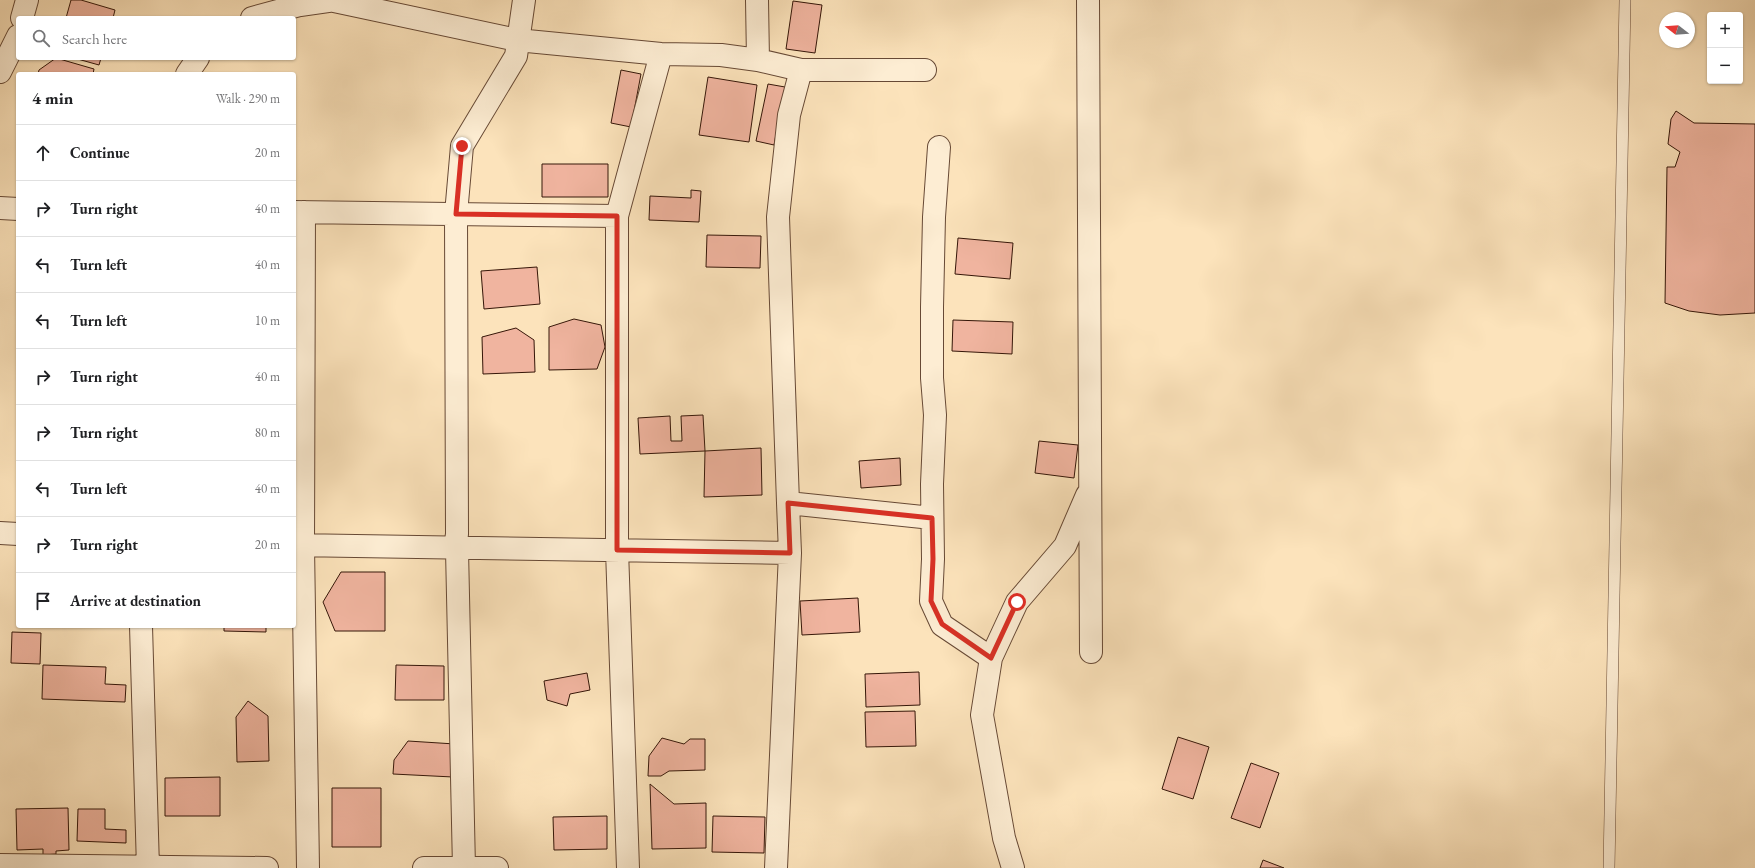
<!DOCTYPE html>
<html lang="en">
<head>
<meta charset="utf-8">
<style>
  :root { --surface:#fff; --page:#f2f2f2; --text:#202124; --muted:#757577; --line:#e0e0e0 }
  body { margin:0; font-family:"EB Garamond",serif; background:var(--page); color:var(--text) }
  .controls { position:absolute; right:12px; top:12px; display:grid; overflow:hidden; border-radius:4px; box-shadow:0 1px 3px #0004 }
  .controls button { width:36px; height:36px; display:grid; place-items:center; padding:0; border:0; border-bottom:1px solid var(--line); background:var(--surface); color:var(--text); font:20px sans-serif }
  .compass { position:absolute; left:1659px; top:12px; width:36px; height:36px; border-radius:50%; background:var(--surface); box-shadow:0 1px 3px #0004; rotate:287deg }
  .stop { position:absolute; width:12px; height:12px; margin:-9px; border:3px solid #d93025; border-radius:50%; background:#fff }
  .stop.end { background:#d93025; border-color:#fff; box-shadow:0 1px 4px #0008 }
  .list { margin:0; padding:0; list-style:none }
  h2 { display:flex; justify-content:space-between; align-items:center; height:52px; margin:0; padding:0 16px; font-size:17px }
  h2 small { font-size:13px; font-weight:400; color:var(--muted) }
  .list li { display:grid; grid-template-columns:26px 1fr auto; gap:12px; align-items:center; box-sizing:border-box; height:56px; padding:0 16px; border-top:1px solid var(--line) }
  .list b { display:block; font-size:15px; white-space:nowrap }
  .list em { font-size:13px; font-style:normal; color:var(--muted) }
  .icon { flex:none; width:22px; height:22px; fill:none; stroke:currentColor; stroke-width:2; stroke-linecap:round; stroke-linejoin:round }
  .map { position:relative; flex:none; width:1755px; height:868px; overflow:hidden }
  .search { position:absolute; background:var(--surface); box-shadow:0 1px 3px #0004; left:16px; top:16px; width:280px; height:44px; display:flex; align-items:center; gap:10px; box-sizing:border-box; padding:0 14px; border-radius:4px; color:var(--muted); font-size:15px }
  .panel { position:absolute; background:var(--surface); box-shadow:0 1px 3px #0004; left:16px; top:72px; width:280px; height:556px; border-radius:4px }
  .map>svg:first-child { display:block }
  .building { fill:#f0b49f; stroke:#351608 }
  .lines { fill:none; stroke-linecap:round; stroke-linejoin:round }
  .service-casing { stroke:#674935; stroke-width:12 }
  .minor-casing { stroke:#674935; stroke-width:24 }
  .service { stroke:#fdedd3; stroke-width:11 }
  .minor { stroke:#fdedd3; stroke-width:22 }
  .route { stroke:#d93025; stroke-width:5 }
</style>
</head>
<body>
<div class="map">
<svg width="1755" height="868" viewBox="0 0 1755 868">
  <rect width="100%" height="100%" fill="#fce3bb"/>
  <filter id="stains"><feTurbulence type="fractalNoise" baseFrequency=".005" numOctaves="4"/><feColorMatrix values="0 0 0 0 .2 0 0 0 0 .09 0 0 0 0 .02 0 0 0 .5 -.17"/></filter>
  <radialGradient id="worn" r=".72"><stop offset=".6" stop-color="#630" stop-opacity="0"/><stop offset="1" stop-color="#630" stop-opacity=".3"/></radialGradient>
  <path class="building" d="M71,0H81L115,10L113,18H66Z
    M793,1L822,5L815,53L786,49Z
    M56,58L94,69L93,74H38L39,70Z
    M74,58H101L99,65Z
    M621,70L641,74L631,127L611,123Z
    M708,77L757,85L749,142L699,135Z
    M768,84L785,87L774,145L756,141Z
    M1676,111L1694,123L1755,124V313L1720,315L1689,311L1665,303L1667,167H1675L1680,152L1668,144L1671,119Z
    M542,164H608V197H542Z
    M691,190L701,191L699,222L649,220L650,196L691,198Z
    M707,235L761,236L760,268L706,267Z
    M958,238L1013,243L1010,279L955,274Z
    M537,267L540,304L484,309L481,271Z
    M574,319L601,325L605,347L597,369L549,370V327Z
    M953,320L1013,322L1012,354L952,351Z
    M516,328L534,340L535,372L483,374L482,337Z
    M703,415L705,451L640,454L638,418L670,416L671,441H682L681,416Z
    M1039,441L1078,445L1074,478L1035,473Z
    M761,448L762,495L704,497L705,451Z
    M900,458L901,485L861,488L859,461Z
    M341,572H385V631H335L323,602Z
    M858,598L860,632L802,635L800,601Z
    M224,626H266V632L224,631Z
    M12,632L41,633L40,664L11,663Z
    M43,665L106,667L105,684L126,685L125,702L42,699Z
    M396,665L444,666V700H395Z
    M919,672L920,705L866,707L865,674Z
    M587,673L590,690L570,694L567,706L547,700L544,681Z
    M248,701L268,716L269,761L237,762L236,717Z
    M915,711L916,746L866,747L865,712Z
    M1178,737L1209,747L1193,799L1162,789Z
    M662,738L684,744L690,739H705V770L669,771L661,776H648L649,756Z
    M408,741L455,744L453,777L393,774L394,760Z
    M1251,763L1279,773L1260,828L1231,818Z
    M220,777V816H165V778Z
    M650,784L674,804L706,803V848L652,849Z
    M332,788H381V847H332Z
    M68,808L69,850L56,851V854L43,855V849L17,850L16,809Z
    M78,809H105V829L126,830V843L77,841Z
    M607,816V849L554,850L553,817Z
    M713,816L765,817L764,853L712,852Z
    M1263,860L1284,868H1260Z"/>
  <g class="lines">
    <g class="service-casing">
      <path id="service" d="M1609,868L1625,0"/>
    </g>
    <g class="minor-casing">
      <path id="minor" d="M757,0L758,60
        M1088,0L1091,652
        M334,1L517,40L661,54L721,55L758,60L801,70H925
        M22,18L27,0
        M252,18L300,5L335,0
        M0,72L18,36
        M187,74L198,58
        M939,147L934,217L932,307V378L935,415L932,484L933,559L931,601L942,625L991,658
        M0,208L18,209
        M294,212L617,216
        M304,212L303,546L308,868
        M788,503L778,217L789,115L801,70
        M0,533L18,534
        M294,545L790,553L788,503L932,518
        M141,626L148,868
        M0,865L267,868
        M424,868H497
        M464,868L457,550L455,548L457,534L456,214L462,146L516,56L524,0
        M628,868L617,550V216L661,54
        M776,868L790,553
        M1013,868L1004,838L982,715L991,658L1017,602L1065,546L1087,495"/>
    </g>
    <use href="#service" class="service"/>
    <use href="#minor" class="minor"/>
  </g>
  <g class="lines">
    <path class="route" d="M462,146L456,214L617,216V550L790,553L788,503L932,518L933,559L931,601L942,624L991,658L1017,602"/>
  </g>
  <rect width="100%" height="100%" filter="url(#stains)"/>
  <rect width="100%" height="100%" fill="url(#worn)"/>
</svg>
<div class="controls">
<button>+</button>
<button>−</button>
</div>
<svg class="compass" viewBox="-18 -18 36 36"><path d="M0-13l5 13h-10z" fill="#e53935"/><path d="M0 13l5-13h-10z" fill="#757577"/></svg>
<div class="stop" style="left:1017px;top:602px"></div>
<div class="stop end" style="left:462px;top:146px"></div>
<div class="search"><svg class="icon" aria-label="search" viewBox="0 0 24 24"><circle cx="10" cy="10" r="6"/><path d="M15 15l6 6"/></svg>Search here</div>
<section class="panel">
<h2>4 min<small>Walk · 290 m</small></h2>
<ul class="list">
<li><svg class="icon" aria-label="ahead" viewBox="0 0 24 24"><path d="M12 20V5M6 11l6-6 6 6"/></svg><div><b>Continue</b></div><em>20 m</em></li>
<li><svg class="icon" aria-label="right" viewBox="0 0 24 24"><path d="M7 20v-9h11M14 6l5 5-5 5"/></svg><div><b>Turn right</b></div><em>40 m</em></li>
<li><svg class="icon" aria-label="left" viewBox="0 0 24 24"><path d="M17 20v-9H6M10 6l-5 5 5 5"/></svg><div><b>Turn left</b></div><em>40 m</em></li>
<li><svg class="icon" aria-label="left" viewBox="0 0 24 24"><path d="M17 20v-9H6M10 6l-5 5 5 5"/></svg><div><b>Turn left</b></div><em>10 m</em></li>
<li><svg class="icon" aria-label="right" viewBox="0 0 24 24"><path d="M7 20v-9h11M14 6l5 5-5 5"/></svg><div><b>Turn right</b></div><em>40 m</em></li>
<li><svg class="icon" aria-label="right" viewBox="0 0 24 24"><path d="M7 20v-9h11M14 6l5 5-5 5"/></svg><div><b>Turn right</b></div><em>80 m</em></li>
<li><svg class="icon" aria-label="left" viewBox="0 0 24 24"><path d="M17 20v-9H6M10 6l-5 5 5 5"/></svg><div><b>Turn left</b></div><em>40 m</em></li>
<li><svg class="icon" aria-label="right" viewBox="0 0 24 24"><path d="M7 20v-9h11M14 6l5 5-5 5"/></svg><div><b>Turn right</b></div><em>20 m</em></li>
<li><svg class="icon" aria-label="arrive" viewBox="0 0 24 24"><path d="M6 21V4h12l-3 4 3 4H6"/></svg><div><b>Arrive at destination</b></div></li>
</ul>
</section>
</div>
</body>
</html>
